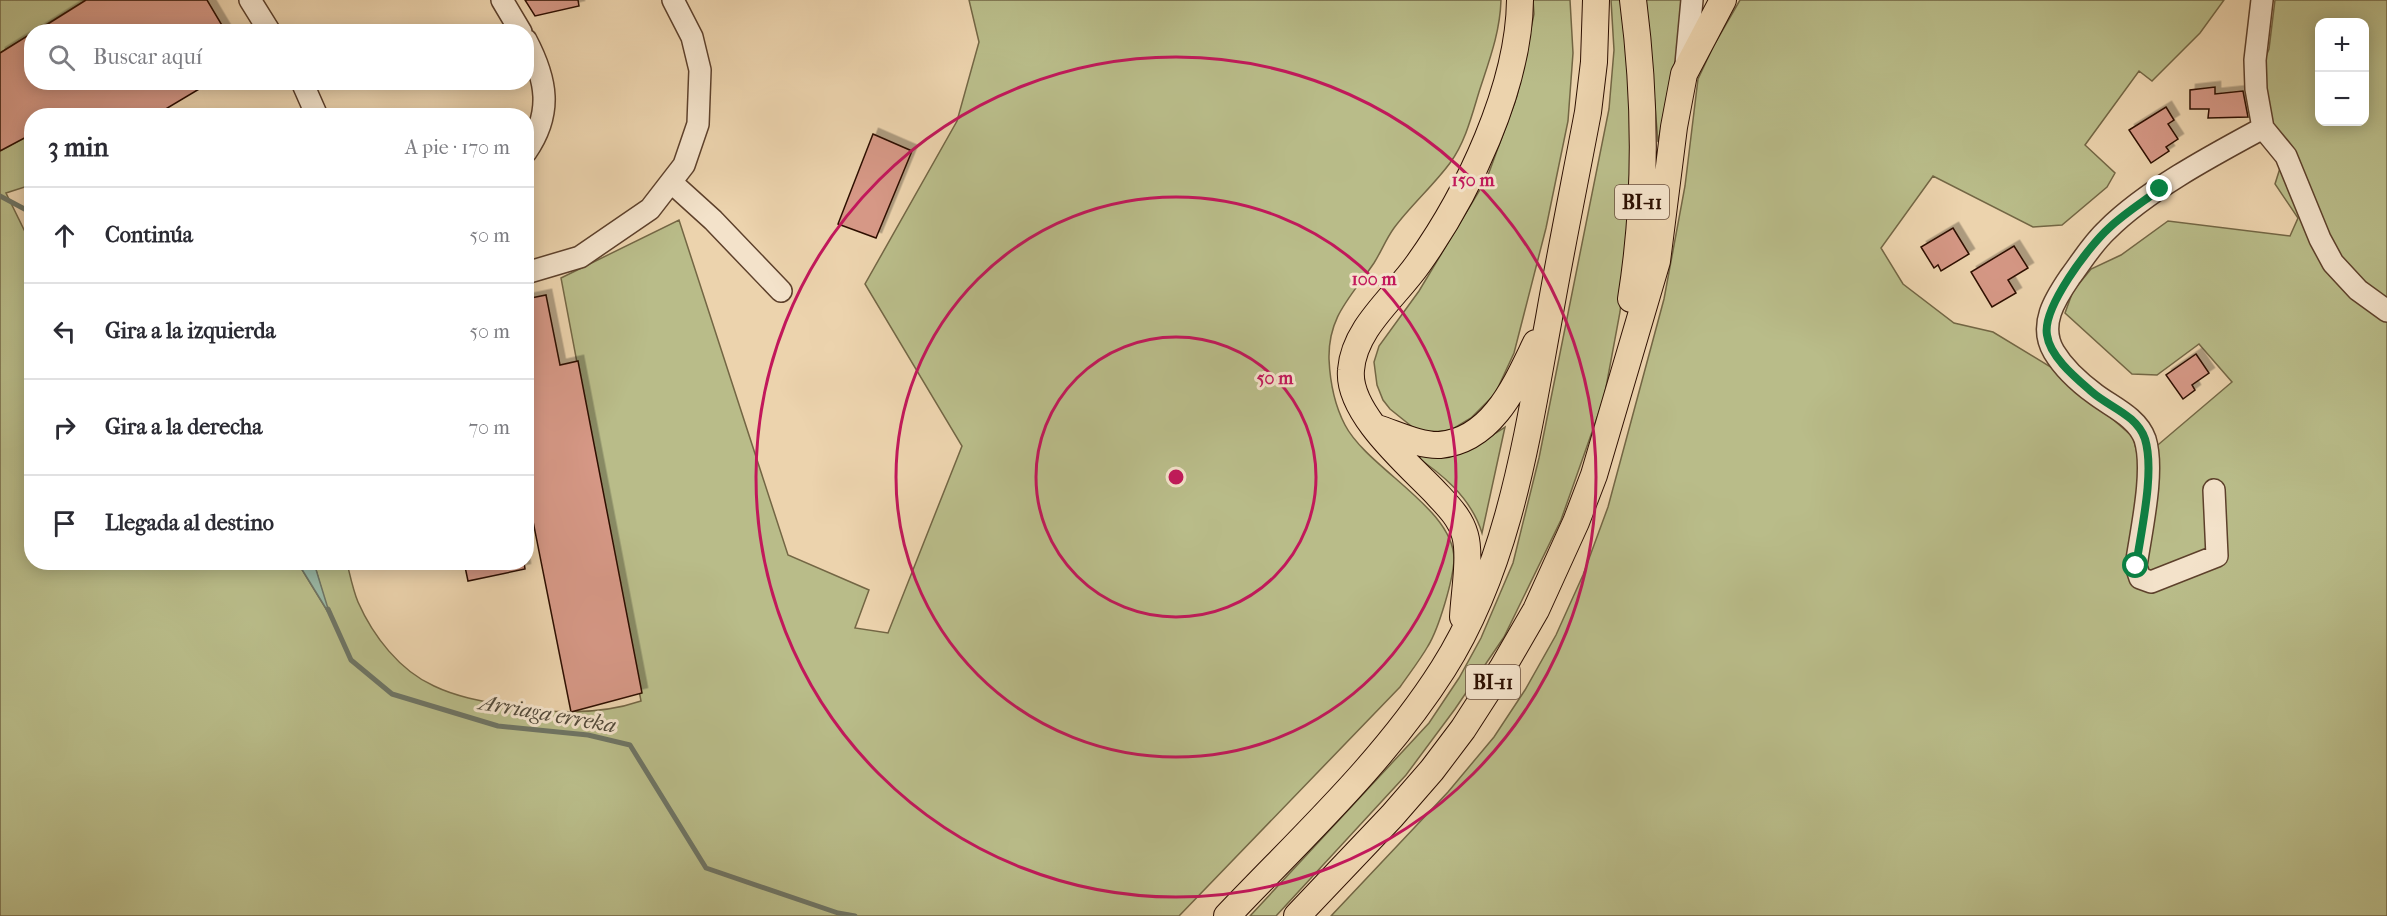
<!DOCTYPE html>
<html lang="es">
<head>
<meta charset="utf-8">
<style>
  :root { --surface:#fff; --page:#f7f7f7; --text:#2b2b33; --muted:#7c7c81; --line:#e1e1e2 }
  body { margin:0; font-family:"IM FELL French Canon",serif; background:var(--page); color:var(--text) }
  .controls { position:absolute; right:18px; top:18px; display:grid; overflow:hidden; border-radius:12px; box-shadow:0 3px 15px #0003 }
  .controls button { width:54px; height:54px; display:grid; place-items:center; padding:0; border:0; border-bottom:2px solid var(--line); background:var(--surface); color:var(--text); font:30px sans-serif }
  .stop { position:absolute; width:18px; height:18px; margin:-14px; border:4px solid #0b8043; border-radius:50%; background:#fff }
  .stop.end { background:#0b8043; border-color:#fff; box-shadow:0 2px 6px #0008 }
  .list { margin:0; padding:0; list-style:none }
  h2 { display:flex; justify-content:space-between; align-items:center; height:78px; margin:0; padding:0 24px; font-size:26px }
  h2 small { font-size:20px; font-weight:400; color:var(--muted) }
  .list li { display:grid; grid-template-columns:39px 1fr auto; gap:18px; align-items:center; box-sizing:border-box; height:96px; padding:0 24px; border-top:2px solid var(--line) }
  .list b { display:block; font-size:22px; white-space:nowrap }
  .list em { font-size:20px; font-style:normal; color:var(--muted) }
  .icon { flex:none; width:33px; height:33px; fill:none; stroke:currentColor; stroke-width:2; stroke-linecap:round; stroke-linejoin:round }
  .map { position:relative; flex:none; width:2387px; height:916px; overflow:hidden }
  .search { position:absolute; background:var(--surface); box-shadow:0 3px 15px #0003; left:24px; top:24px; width:510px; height:66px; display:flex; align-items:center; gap:15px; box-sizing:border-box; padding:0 21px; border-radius:24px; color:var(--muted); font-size:22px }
  .panel { position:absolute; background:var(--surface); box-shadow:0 3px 15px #0003; left:24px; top:108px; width:510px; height:462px; border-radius:24px }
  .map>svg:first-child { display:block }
  .green { fill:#b9bc89; stroke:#736644; stroke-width:1.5; fill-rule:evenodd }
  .water { fill:#99b8a6; stroke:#6e7464; stroke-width:1.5 }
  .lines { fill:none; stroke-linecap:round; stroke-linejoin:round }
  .stream { stroke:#6e7464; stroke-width:5 }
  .building { fill:#d69886; stroke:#2d0f00; stroke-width:1.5; filter:url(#shadow) }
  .minor-casing { stroke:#5d402b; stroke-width:24 }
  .major-casing { stroke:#2d0f00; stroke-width:28 }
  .minor { stroke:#f3e2ca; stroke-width:21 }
  .major { stroke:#ecd3ad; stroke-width:26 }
  .route { stroke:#0b8043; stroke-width:8 }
  .ring { fill:none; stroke:#c2185b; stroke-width:3 }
  .labels { text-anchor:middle; stroke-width:6; stroke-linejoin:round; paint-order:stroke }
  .shield { fill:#f3e2ca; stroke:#684e3d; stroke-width:1.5 }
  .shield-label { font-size:20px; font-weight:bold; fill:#2d0f00 }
  .water-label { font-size:22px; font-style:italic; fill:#534a3a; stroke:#f3e2ca }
  .centre { fill:#c2185b; stroke:#f3e2ca; stroke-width:3 }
  .ring-label { font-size:18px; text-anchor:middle; font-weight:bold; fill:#c2185b; stroke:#f3e2ca; stroke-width:6; stroke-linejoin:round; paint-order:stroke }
</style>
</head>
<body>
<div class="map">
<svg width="2387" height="916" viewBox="0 0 2387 916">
  <defs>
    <filter id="shadow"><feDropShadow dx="5.5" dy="-5.5" stdDeviation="0" flood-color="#0004"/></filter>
  </defs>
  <rect width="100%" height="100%" fill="#ecd3ad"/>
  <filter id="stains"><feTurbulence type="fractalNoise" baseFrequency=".00333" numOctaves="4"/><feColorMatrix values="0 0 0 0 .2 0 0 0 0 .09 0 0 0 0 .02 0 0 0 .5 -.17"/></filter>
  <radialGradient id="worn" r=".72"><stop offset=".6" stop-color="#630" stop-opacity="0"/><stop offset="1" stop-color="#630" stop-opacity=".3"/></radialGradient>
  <path class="green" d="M0,0H86L0,53Z
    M969,0H1501C1500,33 1489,61 1479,92C1472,115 1465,143 1450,163C1433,186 1411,205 1394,228C1386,239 1381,252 1374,263C1351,297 1328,316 1329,359C1330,381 1335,406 1345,425C1368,469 1455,509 1454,560C1453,580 1439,628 1428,646C1420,660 1409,674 1400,687L1179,916H0V151L31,134V185L6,193L31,244L32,562L298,563L328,612L314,563H347C350,575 353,590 358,602C373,636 400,671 434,686C459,698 487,702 514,707C557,714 600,715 641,701L561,278L679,220L788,555L869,590L855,628L888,633L962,446L865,284L957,121L979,42Z
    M1533,0H1570L1573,53L1568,121L1546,228L1514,353L1495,394L1471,418L1451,430L1432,432L1415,429L1390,409L1383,400L1377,385L1374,362L1379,346L1419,291L1487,178L1517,96L1534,14Z
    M1611,0H1621L1626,26L1636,175L1620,312L1604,398L1561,520L1504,637L1455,709L1406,775L1276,916H1250L1429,723L1459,678L1481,638L1513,563L1539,458L1609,109L1614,50Z
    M1646,0H1684L1680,42L1658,142Z
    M1740,0H2224L2200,33L2152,81L2139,71L2085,145L2115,173L2107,187L2062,225L2033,227L1933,176L1881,248L1903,284L1954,323L1993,332L2059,372L2133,437L2139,461L2232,382L2199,344L2157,375L2132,374L2065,313L2073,291L2091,269L2121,255L2168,221L2290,236L2298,218L2275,184L2281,165L2265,88V59L2269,49L2275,0H2387V916H1331L1448,792L1494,737L1525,690L1556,635L1583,575L1608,507L1664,299L1685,186L1698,79L1714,45ZM2320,22H2364V122H2320Z
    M1505,427L1482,533C1471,497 1441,473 1411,453L1471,449Z"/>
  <path class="water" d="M298,563H314L330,615Z"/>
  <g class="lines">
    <path class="stream" d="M0,196L32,213
      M328,609L351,660L392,694L498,726L588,735L630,745L706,868L838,913L855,916"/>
  </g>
  <path class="building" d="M86,0H207L226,32H35Z
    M525,0H578L579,6L535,16Z
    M32,33V82H211L154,116H32V134L0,151V53Z
    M2215,87V94L2243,91L2248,117L2208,118L2209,109H2190V90Z
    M2166,107L2174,120L2168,124L2178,139L2166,147L2169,151L2151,163L2129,130Z
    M873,134L912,151L876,238L838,224Z
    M1953,228L1969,254L1941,271L1938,265L1934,268L1921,247Z
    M2014,246L2028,268L2008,280L2016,293L1992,307L1971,272Z
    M546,295L560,365L578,361L642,693L571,712L526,486V299Z
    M2196,354L2209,373L2192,385L2195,390L2183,399L2166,375Z
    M464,562H524L525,569L468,581Z"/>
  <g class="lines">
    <g class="minor-casing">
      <path id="minor" d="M250,0L270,32
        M502,0L521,32
        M2262,0L2255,60L2256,89L2263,128L2286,156L2320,239L2333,263L2358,290L2387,311
        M526,40C547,80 553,113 526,152
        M1686,64L1692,0
        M302,82L317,116
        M671,182L713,220L781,291
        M526,273L580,257L650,209L684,165L698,124L700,70L692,37L673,0
        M2214,490L2217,556L2151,582L2140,578L2136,566C2141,531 2155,471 2145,439C2137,417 2112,407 2095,394C2080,383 2063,367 2054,352C2038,325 2055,299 2070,277C2082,261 2092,244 2107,230C2147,190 2213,155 2263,128"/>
    </g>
    <g class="major-casing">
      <path id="major" d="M1631,299C1647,199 1646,100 1633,0
        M1377,428C1396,434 1420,446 1440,445C1493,440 1516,384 1536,343
        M1463,617C1464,595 1471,556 1465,535C1460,517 1447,505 1434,491C1407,463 1347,412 1351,370C1354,328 1395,297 1418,264C1468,194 1519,87 1520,0
        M1227,916C1302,837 1384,762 1443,669C1509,565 1527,437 1549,318C1561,249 1575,181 1588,112L1594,62L1596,0
        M1297,916L1392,816L1432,770L1463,729L1503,667L1536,610L1576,522L1594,475L1657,261L1674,127L1684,74L1723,0"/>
    </g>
    <use href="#minor" class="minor"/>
    <use href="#major" class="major"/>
  </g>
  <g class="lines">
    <path class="route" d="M2136,566C2141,531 2155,472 2145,439C2137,415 2109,407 2092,392C2076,378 2050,357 2047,335C2042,308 2089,246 2109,228C2125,213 2143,202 2160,189"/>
  </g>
  <g class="ring">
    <circle cx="1176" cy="477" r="140"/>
    <circle cx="1176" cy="477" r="280"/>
    <circle cx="1176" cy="477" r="420"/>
  </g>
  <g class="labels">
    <g class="shield">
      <rect x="1615" y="185" width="54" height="34" rx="4.5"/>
      <rect x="1466" y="665" width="54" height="34" rx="4.5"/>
    </g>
    <g class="shield-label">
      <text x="1642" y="209">BI-11</text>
      <text x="1493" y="689">BI-11</text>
    </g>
    <g class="water-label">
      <text transform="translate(548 713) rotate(10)" y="8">Arriaga erreka</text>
    </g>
  </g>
  <circle cx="1176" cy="477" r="9" class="centre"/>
  <g class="ring-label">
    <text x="1473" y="186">150 m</text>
    <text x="1374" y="285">100 m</text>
    <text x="1275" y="384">50 m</text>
  </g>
  <rect width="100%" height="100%" filter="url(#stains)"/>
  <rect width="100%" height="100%" fill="url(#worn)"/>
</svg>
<div class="controls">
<button>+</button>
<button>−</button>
</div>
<div class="stop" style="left:2136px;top:566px"></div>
<div class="stop end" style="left:2160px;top:189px"></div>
<div class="search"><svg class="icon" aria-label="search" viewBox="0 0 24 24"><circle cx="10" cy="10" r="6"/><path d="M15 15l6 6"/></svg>Buscar aquí</div>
<section class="panel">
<h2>3 min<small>A pie · 170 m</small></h2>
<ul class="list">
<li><svg class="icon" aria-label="ahead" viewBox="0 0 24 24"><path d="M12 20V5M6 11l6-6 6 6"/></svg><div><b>Continúa</b></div><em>50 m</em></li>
<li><svg class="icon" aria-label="left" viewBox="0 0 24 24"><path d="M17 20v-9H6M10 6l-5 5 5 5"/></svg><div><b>Gira a la izquierda</b></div><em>50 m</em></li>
<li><svg class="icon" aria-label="right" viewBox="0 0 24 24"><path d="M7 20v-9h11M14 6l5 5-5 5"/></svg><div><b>Gira a la derecha</b></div><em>70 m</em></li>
<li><svg class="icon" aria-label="arrive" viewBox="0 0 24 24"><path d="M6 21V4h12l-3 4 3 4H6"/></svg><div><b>Llegada al destino</b></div></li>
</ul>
</section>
</div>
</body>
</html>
